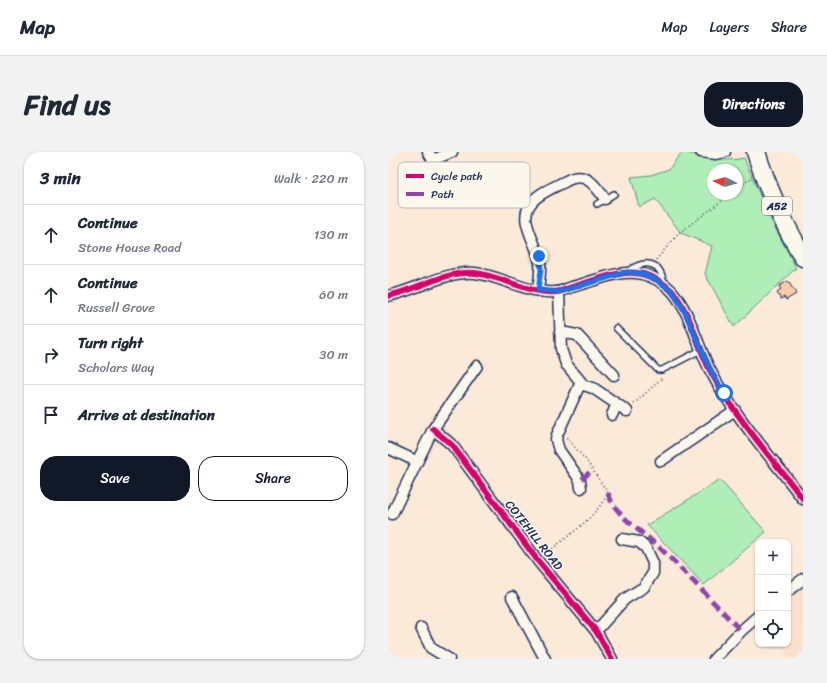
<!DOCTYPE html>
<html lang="en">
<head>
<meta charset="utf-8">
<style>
  :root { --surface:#fff; --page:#f2f2f3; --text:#1f2937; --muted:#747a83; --line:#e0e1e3; --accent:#111827 }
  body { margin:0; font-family:Sriracha,sans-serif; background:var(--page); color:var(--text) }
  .controls { position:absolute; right:12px; bottom:12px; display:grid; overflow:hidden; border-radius:8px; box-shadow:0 1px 3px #0004 }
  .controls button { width:36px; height:36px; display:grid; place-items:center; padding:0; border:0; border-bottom:1px solid var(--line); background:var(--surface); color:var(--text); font:20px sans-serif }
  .compass { position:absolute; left:319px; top:12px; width:36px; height:36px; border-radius:50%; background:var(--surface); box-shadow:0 1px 3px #0004; rotate:276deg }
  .stop { position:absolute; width:12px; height:12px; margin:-9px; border:3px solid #1a73e8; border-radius:50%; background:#fff }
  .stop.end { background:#1a73e8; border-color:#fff; box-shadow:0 1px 4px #0008 }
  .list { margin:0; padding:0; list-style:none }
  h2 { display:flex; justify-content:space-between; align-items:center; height:52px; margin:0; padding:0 16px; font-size:17px }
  h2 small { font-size:13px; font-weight:400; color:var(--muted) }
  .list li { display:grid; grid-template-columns:26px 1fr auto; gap:12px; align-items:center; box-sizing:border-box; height:60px; padding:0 16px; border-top:1px solid var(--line) }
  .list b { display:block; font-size:15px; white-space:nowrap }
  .list p { margin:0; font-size:13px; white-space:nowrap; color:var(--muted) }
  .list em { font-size:13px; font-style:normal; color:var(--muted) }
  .actions { display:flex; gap:8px; padding:12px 16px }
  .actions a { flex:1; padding:9px 0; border:1px solid var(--accent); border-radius:16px; text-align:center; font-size:14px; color:var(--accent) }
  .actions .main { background:var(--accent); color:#fff }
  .icon { flex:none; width:22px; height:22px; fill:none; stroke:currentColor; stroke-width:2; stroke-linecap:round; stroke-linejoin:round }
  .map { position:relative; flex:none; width:415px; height:507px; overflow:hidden; border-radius:16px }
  header { display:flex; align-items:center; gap:24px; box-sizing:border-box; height:56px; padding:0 20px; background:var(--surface); border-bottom:1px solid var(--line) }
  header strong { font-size:19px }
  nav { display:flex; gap:22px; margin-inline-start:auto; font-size:14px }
  .intro { display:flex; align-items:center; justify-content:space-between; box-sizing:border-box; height:96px; padding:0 24px }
  h1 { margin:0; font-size:28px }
  .button { padding:10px 18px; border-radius:16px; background:var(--accent); color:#fff; font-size:14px; font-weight:700 }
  main { display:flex; gap:24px; padding:0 24px }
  aside { flex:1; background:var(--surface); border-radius:16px; box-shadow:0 1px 3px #0004 }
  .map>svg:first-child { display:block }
  .built { fill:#fbe1ca }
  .green { fill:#afeeb6; stroke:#658e8a; fill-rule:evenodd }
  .building { fill:#facba9; stroke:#1b2f5e }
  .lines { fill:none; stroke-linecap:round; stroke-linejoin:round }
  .lane-casing { stroke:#1b2f5e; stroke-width:8 }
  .street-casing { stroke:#1b2f5e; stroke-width:13 }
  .highway-casing { stroke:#1b2f5e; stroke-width:21 }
  .path { stroke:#1b2f5e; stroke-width:1.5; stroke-dasharray:1 3; stroke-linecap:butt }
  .lane { stroke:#fbf7ec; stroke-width:5 }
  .street { stroke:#fbf7ec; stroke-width:10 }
  .highway { stroke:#fbf7ec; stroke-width:18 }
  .quiet { stroke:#8e44ad; stroke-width:5; stroke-dasharray:10 5; stroke-linecap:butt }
  .cycleway-casing { stroke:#fbf7ec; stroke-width:8 }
  .cycleway { stroke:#d6006c; stroke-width:6 }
  .route { stroke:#1a73e8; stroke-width:5 }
  .labels { text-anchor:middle; stroke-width:3; stroke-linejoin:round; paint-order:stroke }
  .shield { fill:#fbf7ec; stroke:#5e6b89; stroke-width:1 }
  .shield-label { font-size:11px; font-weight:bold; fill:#1b2f5e }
  .street-label { font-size:12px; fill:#1b2f5e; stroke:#fbf7ec }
  .key { fill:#fbf7ec; stroke:#b8bbc1; stroke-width:1 }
  .key-label { font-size:11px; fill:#1b2f5e }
</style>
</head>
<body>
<header>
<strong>Map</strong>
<nav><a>Map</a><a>Layers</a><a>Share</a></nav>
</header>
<div class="intro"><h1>Find us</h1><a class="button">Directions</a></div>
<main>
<aside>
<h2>3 min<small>Walk · 220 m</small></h2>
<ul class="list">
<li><svg class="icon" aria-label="ahead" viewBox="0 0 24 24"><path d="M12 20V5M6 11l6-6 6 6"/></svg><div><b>Continue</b><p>Stone House Road</p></div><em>130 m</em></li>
<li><svg class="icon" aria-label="ahead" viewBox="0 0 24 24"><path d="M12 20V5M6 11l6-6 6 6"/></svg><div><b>Continue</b><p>Russell Grove</p></div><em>60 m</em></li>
<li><svg class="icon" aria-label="right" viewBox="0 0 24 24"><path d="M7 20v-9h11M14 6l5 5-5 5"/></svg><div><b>Turn right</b><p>Scholars Way</p></div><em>30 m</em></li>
<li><svg class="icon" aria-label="arrive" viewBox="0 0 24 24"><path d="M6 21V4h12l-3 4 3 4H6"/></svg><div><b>Arrive at destination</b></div></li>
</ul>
<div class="actions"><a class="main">Save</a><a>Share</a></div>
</aside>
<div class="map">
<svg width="415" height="507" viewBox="0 0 415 507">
  <rect width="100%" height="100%" fill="#fbead8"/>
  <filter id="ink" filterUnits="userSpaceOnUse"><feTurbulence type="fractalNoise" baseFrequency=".025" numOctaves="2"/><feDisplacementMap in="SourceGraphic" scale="8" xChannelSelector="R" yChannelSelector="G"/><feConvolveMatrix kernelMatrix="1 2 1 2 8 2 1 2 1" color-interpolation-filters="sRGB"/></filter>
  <g filter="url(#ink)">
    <path class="built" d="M415,436V507H402L393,492H400V449Z"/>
    <path class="green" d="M294,0C301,0 305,3 312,5C326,8 342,9 356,6L379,60L408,116L346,175L317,122L324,94L293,81L267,47L251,55L243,25L263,23L281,17ZM325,18H349V42H325Z
      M332,328L378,380L316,433L259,373Z"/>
    <path class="building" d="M400,129L408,142L398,148L396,145L393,147L389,141L393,138L391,134Z"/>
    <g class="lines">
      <g class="lane-casing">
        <path id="lane" d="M209,52L226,42
          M240,119C256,108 272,108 276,131
          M228,176L270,218H274L313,198"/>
      </g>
      <g class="street-casing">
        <path id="street" d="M40,0L45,8L64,0
          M313,0L328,2L337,0
          M40,23L45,8
          M150,138C151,129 153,120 152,111C150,91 128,68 144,50C152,40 167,35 178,29C197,18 207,33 217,47
          M171,140L173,197L178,212L193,230L169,283L168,288L171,298L192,328L193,336
          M0,144C29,138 56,119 87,121C113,124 141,142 167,140C172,140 178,137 184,135C207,129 231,117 254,122C264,124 276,131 283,138C303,160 309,194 323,220C347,265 384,306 415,347
          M172,180L189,183L226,223
          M192,232L205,236L239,259
          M224,263L229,252
          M45,277L64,293L150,409L208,479L224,507
          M0,296L28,309
          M273,309L347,258
          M4,362L45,277L89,214
          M400,439L415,427
          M124,445L157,507
          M33,476L43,496L61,507
          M208,479L237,447L256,435L265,421V411L258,396L251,390L234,387
          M326,507L353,479L370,464"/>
      </g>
      <g class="highway-casing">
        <path id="highway" d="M368,0C379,36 396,72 415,105"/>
      </g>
      <path class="path" d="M349,37L363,26
        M268,108L291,81L343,42
        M246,252L274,226
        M158,402C179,384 207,367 220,341L198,308L178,285"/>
      <use href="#lane" class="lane"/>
      <use href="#street" class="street"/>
      <use href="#highway" class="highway"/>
      <path class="quiet" d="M194,327L204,318
        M220,341C226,363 256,381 272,396C300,423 326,451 353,479"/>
      <g class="cycleway-casing">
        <path id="cycleway" d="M0,144C29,138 56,119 87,121C113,124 141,142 167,140C172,140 178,137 184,135C207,129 231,117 254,122C264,124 276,131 283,138C303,160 309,194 323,220C347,265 384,306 415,347
          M45,277L64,293L150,409L208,479L224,507"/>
      </g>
      <use href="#cycleway" class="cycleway"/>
    </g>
  </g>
  <g class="lines" filter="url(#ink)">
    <path class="route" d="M151,104L153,118L150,138L171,140L239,120L255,122L269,128L283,138L296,158L323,219L336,241"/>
  </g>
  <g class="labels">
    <rect class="shield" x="374" y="45" width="30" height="18" rx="3"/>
    <g class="shield-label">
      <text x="389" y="58">A52</text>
    </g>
    <g class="street-label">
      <text transform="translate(146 383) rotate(52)" y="4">COTEHILL ROAD</text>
    </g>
  </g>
  <rect x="10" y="10" width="132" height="46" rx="6" class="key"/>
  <rect x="18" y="22" width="18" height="4" fill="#d6006c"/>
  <rect x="18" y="40" width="18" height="4" fill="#8e44ad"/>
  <g class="key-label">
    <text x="43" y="28">Cycle path</text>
    <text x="43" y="46">Path</text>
  </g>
</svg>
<div class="controls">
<button>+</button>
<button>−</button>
<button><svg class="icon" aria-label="locate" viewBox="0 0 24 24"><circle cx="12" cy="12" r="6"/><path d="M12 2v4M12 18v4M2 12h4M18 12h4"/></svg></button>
</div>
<svg class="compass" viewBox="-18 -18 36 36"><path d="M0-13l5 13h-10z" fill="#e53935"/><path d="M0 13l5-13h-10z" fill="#747a83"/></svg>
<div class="stop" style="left:336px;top:241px"></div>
<div class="stop end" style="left:151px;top:104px"></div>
</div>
</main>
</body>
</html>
